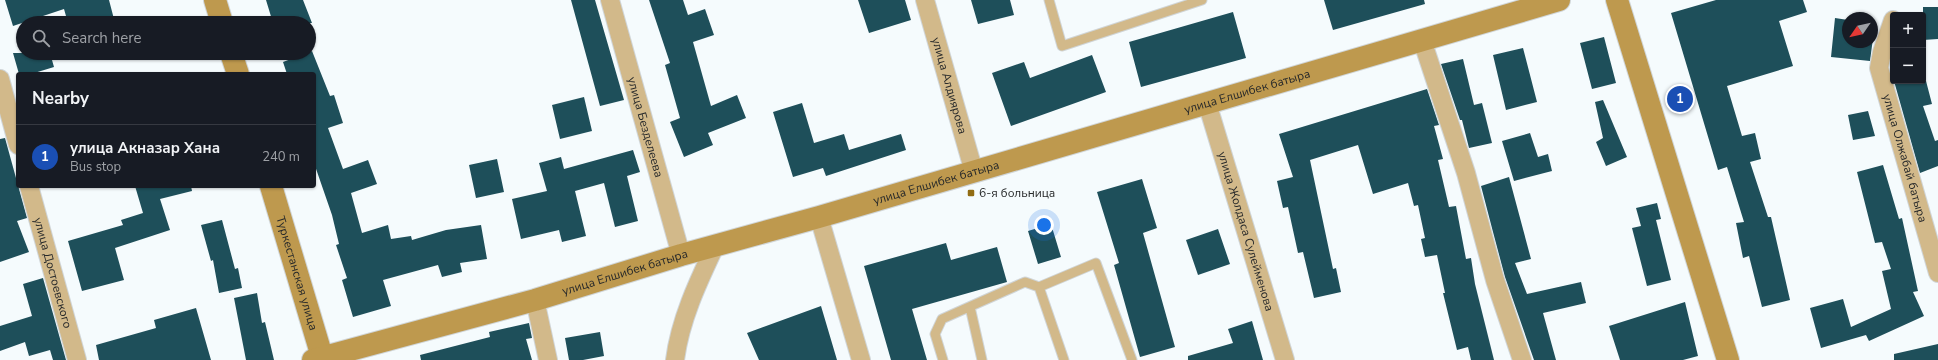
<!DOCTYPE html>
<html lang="en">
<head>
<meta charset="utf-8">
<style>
  :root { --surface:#171b24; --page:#242831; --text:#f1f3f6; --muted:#9ea1a6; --line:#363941; --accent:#916c13 }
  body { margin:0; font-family:"Nunito Sans",sans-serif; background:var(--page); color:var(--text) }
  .controls { position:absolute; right:12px; top:12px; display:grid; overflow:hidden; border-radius:4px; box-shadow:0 1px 3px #0004 }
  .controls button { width:36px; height:36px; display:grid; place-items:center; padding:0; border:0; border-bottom:1px solid var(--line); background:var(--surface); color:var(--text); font:20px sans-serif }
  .compass { position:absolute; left:1842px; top:12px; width:36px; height:36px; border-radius:50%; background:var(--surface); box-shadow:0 1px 3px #0004; rotate:236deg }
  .you { position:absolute; left:1044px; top:225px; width:14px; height:14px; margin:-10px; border:3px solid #fff; border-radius:50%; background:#1a73e8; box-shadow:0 0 0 6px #1a73e833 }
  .badge { display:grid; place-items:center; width:26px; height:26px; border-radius:50%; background:var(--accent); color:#fff; font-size:13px; font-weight:700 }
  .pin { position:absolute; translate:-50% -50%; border:2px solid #fff; box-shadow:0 1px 4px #0006 }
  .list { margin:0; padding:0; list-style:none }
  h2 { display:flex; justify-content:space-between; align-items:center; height:52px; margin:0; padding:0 16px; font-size:17px }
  h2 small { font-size:13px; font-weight:400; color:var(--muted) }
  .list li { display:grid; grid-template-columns:26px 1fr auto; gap:12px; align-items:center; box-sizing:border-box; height:64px; padding:0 16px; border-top:1px solid var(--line) }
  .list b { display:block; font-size:15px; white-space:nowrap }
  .list p { margin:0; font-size:13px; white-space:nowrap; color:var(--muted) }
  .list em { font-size:13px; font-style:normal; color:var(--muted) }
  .icon { flex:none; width:22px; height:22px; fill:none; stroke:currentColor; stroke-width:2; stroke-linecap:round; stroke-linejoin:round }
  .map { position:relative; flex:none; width:1938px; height:360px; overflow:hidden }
  .search { position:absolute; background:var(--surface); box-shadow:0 1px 3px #0004; left:16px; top:16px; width:300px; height:44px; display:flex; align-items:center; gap:10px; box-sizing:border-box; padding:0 14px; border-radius:22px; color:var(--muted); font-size:15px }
  .panel { position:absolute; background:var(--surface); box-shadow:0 1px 3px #0004; left:16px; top:72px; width:300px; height:116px; border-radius:4px }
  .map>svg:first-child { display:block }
  .building { fill:#1e4f5a }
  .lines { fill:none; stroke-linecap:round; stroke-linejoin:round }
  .lane-casing { stroke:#d0d5d7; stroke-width:11 }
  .street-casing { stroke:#d0d5d7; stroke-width:20 }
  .secondary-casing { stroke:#d0d5d7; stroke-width:24 }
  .lane { stroke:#d2b98a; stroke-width:9 }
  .street { stroke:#d2b98a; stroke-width:18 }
  .secondary { stroke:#be994e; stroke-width:22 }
  .poi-dot { fill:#916c13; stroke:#f5fbfd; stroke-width:1.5 }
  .labels { text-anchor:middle; stroke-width:4; stroke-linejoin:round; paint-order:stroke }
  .street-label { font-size:12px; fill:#27292a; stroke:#f5fbfd }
  .poi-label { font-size:12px; fill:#27292a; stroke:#f5fbfd; text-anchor:start }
</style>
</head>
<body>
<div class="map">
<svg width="1938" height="360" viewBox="0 0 1938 360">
  <rect width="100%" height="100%" fill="#f5fbfd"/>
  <path class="building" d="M5,0H109L115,23H68L64,9L13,26Z
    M266,0H303L312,23H273Z
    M571,0H595L624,100L600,106Z
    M649,0H683L688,15L705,9L714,35L693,42L711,106L737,95L746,118L708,133L713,145L684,157L670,122L680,118L665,65L670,63Z
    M858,0H905L911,20L869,33Z
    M971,0H1010L1014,15L978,24Z
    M1324,0H1424L1425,4L1333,30Z
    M1716,0H1803L1807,12L1779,21L1793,66L1727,86L1742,136L1755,133L1761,159L1750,162L1768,217H1771L1790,300L1762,307L1749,256L1743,258L1736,223L1744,222L1727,167L1718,170L1671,13Z
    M1923,7H1938V39L1923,40Z
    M1233,12L1246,58L1141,87L1129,42Z
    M1835,18L1848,20V42H1872V22L1875,23L1870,61L1831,57Z
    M1604,37L1616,83L1592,89L1580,43Z
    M1523,48L1537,102L1506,110L1493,55Z
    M312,51L330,96L334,95L343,123L328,128L343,169L368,160L377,184L351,193L362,233L388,225L391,239L411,236L412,240L446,230L481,225L487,259L460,263L462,272L442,277L438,265L383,280L391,306L353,317L342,280L347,278L336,245L339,244L332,215L314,163V74H287L283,62Z
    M13,53H50L54,67L31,74H19Z
    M1092,55L1106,92L1011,126L992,73L1024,62L1030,78Z
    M1463,59L1474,105L1482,103L1492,143L1469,148L1462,120H1460L1441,64Z
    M1894,81H1926L1932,104L1923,106L1935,141L1938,140V166L1920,173Z
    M1427,89L1439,125L1434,126L1443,159L1438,160L1449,207L1456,206L1466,259L1471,258L1475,284L1494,360H1471L1468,347L1457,350L1443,293H1445L1437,255L1425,257L1421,239L1425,238L1418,205L1414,206L1408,183L1373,194L1358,145L1310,160L1333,269L1336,268L1341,292L1314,298L1303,252L1298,253L1288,207L1283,208L1277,181L1293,177L1279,134Z
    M584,97L592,131L560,139L552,105Z
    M1603,100L1627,157L1606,166L1596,142L1603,138L1595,102Z
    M802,103L814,143L844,134L849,150L901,134L906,150L826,176L823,168L793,177L773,112Z
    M1868,111L1875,136L1853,140L1848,115Z
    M1530,133L1538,157L1548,154L1552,171L1514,181L1502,141Z
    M5,138L27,218L17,221L29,252L0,262V139Z
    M633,150L640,172L627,176L638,221L615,227L604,183L575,191L586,236L562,242L559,230L521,239L512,199L547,191L539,163L561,157L564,169Z
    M497,159L504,192L476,198L469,165Z
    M1883,165L1899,219L1902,218L1918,291L1913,292L1924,316L1869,341L1866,335L1821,348L1810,308L1843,299L1851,327L1891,309L1882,271L1891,269L1882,242L1875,243L1857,172Z
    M1509,177L1531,259L1515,263L1527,294L1581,282L1586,303L1543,313L1556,360H1534L1505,277L1493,232L1481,186Z
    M1142,179L1157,228L1143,233L1175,347L1140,357L1114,265L1119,263L1097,192Z
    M135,186H191L192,191L160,199L170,230L115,248L124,280L82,291L68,241L123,225L121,220L143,213Z
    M1657,203L1661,219L1656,220L1671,280L1647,286L1632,228L1641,226L1636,208Z
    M222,220L235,269L238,268L242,288L219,293L213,260L211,261L201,225Z
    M1051,224L1061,257L1038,264L1028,231Z
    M1218,229L1230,264L1198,275L1186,240Z
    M946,243L951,260L997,247L1007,282L912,309L927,360H891L864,266Z
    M43,278L66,360H53L50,350L29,356L25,342L0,351V326L32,316L23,284Z
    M257,293L262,323L265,322L274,360H246L234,298Z
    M1685,302L1698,356L1683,360H1620L1609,326Z
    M821,306L837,360H759L747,333Z
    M196,308L211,360H99L96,345L156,328L154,320Z
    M1252,321L1263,360H1188V356L1233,343L1228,329Z
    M529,323L532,338L526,339L532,360H421L420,355L490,337L489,332Z
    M600,332L604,356L583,360H569L565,338Z
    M1938,344V360H1894V354Z"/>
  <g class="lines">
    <g class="lane-casing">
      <path id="lane" d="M1049,0L1062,46L1202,0
        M1039,287L1096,263L1132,360
        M970,307L982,360
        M943,360L935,334L942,319L1025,282L1039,287L1064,360"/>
    </g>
    <g class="street-casing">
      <g id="street">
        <path id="s1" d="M610,0L681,255"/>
        <path id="s2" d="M925,0L974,172"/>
        <path id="s3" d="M1893,20L1882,52L1879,68L1938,273"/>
        <path d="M1422,40L1466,173L1495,280L1522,360"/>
        <path d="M0,79L18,145"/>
        <path id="s4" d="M1207,103L1285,360"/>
        <path id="s5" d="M29,186L77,360"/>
        <path d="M819,217L861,360"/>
        <path d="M535,300L548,360"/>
        <path d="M675,360C680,320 698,282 715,246"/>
      </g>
    </g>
    <g class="secondary-casing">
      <g id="secondary">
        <path d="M215,0L222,23"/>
        <path d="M1617,0L1728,360"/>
        <path d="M231,53L238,74"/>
        <path id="s6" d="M271,186L323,360"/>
        <path id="s7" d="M313,360L535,300L681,255L819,217L1559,0"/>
      </g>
    </g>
    <use href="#lane" class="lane"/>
    <use href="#street" class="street"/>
    <use href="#secondary" class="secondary"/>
  </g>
  <rect class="poi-dot" x="967" y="189" width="8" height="8" rx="2"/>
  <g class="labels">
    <g class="street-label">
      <text dy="4" stroke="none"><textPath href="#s2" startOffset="89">улица Алдиярова</textPath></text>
      <text dy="4" stroke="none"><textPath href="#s7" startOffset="972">улица Елшибек батыра</textPath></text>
      <text dy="4" stroke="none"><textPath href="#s1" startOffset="132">улица Безделеева</textPath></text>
      <text dy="4" stroke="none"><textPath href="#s3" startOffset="144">улица Олжабай батыра</textPath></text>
      <text dy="4" stroke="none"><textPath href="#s7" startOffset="648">улица Елшибек батыра</textPath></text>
      <text dy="4" stroke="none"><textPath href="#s4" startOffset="134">улица Жолдаса Сулейменова</textPath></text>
      <text dy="4" stroke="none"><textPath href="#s7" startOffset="324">улица Елшибек батыра</textPath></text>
      <text dy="4" stroke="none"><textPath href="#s5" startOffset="90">улица Достоевского</textPath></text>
      <text dy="4" stroke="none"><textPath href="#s6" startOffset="91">Туркестанская улица</textPath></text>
    </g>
    <g class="poi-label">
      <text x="979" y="197">6-я больница</text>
    </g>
  </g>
</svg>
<div class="controls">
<button>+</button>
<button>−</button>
</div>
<svg class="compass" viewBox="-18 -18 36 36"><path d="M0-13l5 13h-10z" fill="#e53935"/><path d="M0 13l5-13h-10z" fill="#9ea1a6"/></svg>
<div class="you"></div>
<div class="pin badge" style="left:1680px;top:99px;background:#1a4fb4">1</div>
<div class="search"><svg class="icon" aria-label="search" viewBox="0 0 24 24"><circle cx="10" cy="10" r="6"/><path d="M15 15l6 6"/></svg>Search here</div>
<section class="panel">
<h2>Nearby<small></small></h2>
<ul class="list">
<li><span class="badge" style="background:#1a4fb4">1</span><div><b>улица Акназар Хана</b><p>Bus stop</p></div><em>240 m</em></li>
</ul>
</section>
</div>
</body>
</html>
